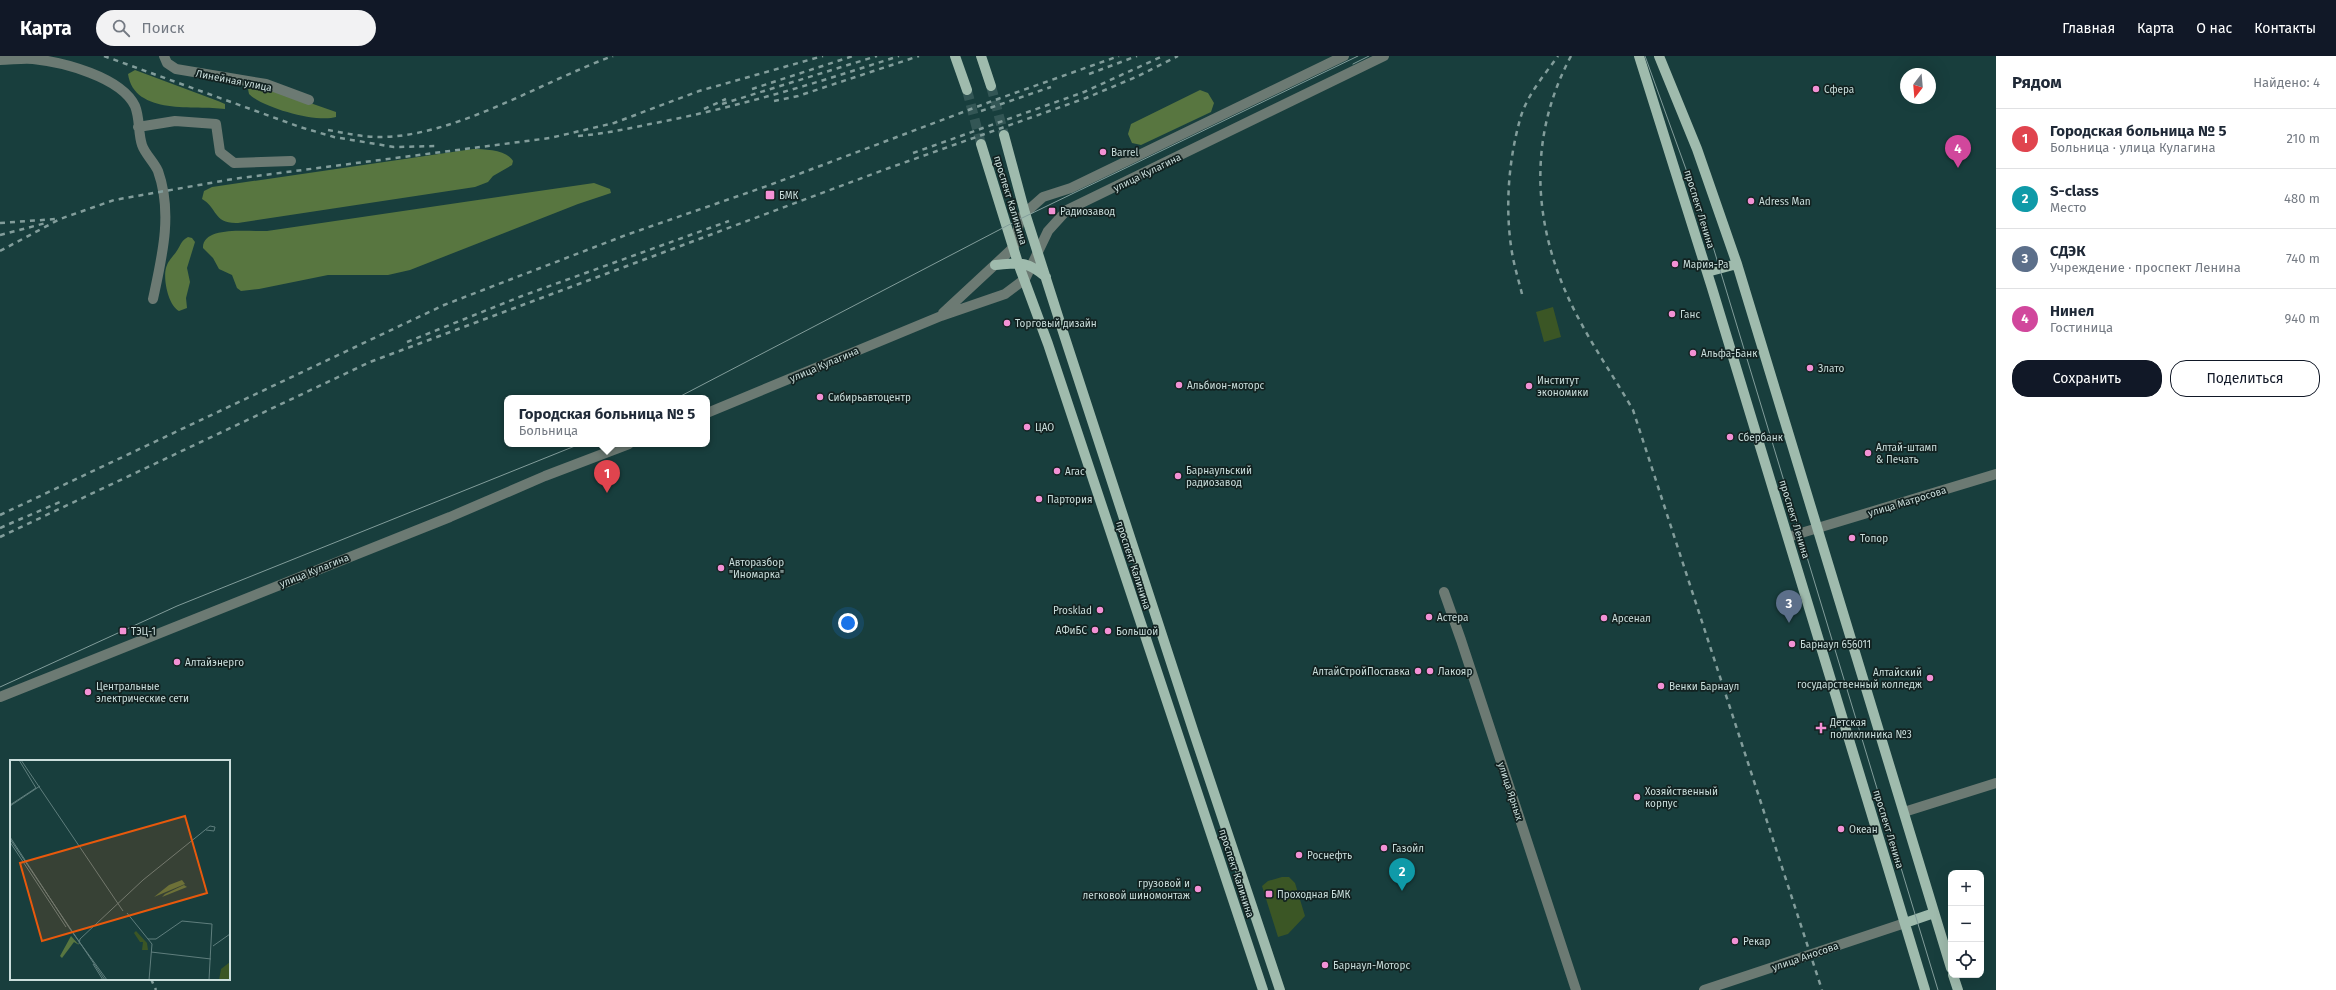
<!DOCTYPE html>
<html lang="ru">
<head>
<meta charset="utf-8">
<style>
  :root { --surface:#fff; --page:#f2f2f3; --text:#1f2937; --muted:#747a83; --line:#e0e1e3; --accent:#111827 }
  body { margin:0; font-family:"Fira Sans",sans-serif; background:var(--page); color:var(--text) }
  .controls { position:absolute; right:12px; bottom:12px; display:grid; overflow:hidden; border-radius:8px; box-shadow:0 4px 16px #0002 }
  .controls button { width:36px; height:36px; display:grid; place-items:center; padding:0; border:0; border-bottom:1px solid var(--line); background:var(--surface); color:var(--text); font:20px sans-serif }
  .compass { position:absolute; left:1900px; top:12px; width:36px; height:36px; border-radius:50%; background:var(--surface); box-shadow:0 4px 16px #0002; rotate:196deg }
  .you { position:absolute; left:848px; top:567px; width:14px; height:14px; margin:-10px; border:3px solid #fff; border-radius:50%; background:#1a73e8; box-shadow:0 0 0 6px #1a73e833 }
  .badge { display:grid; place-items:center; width:26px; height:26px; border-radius:50%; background:var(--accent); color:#fff; font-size:13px; font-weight:700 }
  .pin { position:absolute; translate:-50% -33px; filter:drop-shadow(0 1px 2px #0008) }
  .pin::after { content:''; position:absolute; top:21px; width:14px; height:12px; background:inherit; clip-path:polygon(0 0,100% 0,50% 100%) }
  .popup { position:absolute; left:504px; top:339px; width:206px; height:52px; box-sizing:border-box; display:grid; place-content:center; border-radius:8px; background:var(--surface); filter:drop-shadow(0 1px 3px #0005); font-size:13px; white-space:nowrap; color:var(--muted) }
  .popup b { font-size:15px; color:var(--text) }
  .popup::after { content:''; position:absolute; left:50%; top:100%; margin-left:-8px; border:8px solid transparent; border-top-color:var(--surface) }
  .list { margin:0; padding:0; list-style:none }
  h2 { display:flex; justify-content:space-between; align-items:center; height:52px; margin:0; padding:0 16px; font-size:17px }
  h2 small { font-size:13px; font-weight:400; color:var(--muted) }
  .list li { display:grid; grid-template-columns:26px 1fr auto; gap:12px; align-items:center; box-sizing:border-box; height:60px; padding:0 16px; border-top:1px solid var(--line) }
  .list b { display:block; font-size:15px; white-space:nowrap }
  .list p { margin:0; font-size:13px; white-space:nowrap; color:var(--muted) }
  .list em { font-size:13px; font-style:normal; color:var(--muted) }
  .actions { display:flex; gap:8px; padding:12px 16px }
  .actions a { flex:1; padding:9px 0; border:1px solid var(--accent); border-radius:16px; text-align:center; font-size:14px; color:var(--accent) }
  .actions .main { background:var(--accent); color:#fff }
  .icon { flex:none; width:22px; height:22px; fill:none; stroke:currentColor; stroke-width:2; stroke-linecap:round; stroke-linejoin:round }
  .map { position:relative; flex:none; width:1996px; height:934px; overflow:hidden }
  header { display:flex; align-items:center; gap:24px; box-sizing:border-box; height:56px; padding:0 20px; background:var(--accent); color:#fff }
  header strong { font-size:19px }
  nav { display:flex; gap:22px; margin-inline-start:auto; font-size:14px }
  .search { width:280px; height:36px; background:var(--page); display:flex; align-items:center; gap:10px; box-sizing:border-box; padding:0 14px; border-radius:22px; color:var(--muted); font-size:15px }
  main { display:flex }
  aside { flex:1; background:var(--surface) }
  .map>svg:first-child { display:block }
  .green { fill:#3b5625 }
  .forest { fill:#587640 }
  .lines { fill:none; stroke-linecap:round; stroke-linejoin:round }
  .major-tunnel { stroke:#335655; stroke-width:10; stroke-dasharray:10 5; stroke-linecap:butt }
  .minor { stroke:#6c7a73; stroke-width:10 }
  .major { stroke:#9fbbad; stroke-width:10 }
  .tram { stroke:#829d9b; stroke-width:1 }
  .rail { stroke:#829d9b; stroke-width:2.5; stroke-dasharray:5 5; stroke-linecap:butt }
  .poi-dot { fill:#f391d5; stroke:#122221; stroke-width:1.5 }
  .labels { text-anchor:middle; stroke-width:3.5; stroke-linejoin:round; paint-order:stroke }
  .street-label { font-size:10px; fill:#cadedc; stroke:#122221 }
  .poi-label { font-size:10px; fill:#cadedc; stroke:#122221; text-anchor:start }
  .inset-road { fill:none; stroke:#5f7e7d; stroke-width:1 }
  .view { fill:#e8590c; fill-opacity:0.15; stroke:#e8590c; stroke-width:2 }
  .inset-edge { fill:none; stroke:#cadedc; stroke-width:2 }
</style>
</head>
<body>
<header>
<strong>Карта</strong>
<div class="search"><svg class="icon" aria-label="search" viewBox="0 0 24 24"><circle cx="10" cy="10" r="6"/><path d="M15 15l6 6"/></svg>Поиск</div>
<nav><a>Главная</a><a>Карта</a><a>О нас</a><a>Контакты</a></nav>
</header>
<main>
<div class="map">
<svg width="1996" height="934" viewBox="0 0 1996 934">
  <rect width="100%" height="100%" fill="#183e3d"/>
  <path class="green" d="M1553,251L1561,281L1544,286L1536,256Z
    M1282,821H1289L1295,827L1305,860L1288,878L1278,881L1262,830L1268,825Z"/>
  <path class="forest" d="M135,14L218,45L225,48V53C196,49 134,60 128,18Z
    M251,30L276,35L336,56V61C317,67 263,52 249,38L248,33Z
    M1200,34L1208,37L1214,47L1211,56L1141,89L1132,87L1128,78L1131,68Z
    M473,93C485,93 507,94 513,105L512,109L493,120L488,126L475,131L238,167C213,168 218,152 202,143L204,135L212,131Z
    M594,127L610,133L611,137L578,148L410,214L388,219H328L259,233L241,235L237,232L232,219L219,213L213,202L203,192C202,169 252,176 267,175Z
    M188,181L192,182L195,186L187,212L190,226L186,242L187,252L179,255C168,249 163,223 166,212C168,204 174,200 178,193C181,188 182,184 188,181Z"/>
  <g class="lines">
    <path class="major-tunnel" d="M991,30L1004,79
      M967,34L981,88"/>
    <path class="minor" d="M164,0L167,7L176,13L266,28L309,44
      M0,4C11,4 22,2 33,3C63,6 121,21 135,50C140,62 138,77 142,89C145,98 154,106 158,115C173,157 162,201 153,243
      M138,71L175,65L216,68L220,96L234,107L291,105
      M943,257L1014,191L1020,163L1025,157L1043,141L1071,132L1344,0
      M707,357L941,260L1005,238L1025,223L1048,175L1067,154L1384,0
      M1788,481L1996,418
      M1444,536L1461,584L1576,934
      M0,641L450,461L545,420L629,388
      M1904,756L1996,727
      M1704,934L1905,867"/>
    <path class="major" d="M955,0L967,34
      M981,0L991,30
      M1639,0L1712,232L1925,934
      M1659,0L1697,93L1737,208L1951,912
      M1004,79L1025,157L1065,282L1194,677L1280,934
      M981,88L1018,207L1048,288L1263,934
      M995,209C1020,207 1026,204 1046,221
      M1707,216L1737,208
      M1905,867L1934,857
      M1953,919L1958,934"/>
    <path class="tram" d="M1645,0L1708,174L1938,934
      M1353,8L1369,0
      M677,342L1020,163L1358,0
      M0,631L177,550L580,388"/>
    <path class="rail" d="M104,0L300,71L334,81L394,91L438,90
      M1571,0C1524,88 1534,182 1581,267C1597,297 1616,324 1633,354L1822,934
      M1089,18L1137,0
      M752,33L853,0
      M774,45L798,40L919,0
      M722,48L877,0
      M704,53L726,43
      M981,55L1051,31
      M328,74C345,77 362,81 379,81C455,81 541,26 613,0
      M578,80C603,78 626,73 650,68C735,52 817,27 899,0
      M913,97L1084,36L1163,0
      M0,167L56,163
      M0,179L46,167
      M0,195L60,163L114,144L233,123L550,82L614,67L699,35L823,0
      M1522,238C1518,222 1513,206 1511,190C1505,148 1509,101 1521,60C1528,38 1545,18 1558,0
      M407,286L522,240L729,165
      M0,459L444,249L626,179L767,130L995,44L1119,0
      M0,472L62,445
      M0,481L370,306L889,112L1086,42L1136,21L1178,0
      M151,923L156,934"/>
  </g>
  <g class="poi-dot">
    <circle cx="1816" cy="33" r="4"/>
    <circle cx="1103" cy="96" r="4"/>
    <rect x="765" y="134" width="10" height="10" rx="2"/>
    <circle cx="1751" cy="145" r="4"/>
    <rect x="1048" y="151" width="8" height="8" rx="2"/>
    <circle cx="1675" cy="208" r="4"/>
    <circle cx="1672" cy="258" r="4"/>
    <circle cx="1007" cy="267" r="4"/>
    <circle cx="1693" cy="297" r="4"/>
    <circle cx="1810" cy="312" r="4"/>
    <circle cx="1179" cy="329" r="4"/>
    <circle cx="1529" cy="330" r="4"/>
    <circle cx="820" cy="341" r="4"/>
    <circle cx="1027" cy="371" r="4"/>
    <circle cx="1730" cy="381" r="4"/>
    <circle cx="1868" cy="397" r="4"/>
    <circle cx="1057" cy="415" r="4"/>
    <circle cx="1178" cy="420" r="4"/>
    <circle cx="1039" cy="443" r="4"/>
    <circle cx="1852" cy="482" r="4"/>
    <circle cx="721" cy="512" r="4"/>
    <circle cx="1100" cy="554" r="4"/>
    <circle cx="1429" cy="561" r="4"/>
    <circle cx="1604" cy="562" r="4"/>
    <circle cx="1095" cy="574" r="4"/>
    <rect x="119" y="571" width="8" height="8" rx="2"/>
    <circle cx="1108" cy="575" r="4"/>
    <circle cx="1792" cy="588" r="4"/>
    <circle cx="177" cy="606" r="4"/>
    <circle cx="1418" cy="615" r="4"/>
    <circle cx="1430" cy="615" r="4"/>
    <circle cx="1930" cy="622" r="4"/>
    <circle cx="1661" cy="630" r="4"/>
    <circle cx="88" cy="636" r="4"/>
    <path d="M1819 666h4v4h4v4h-4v4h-4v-4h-4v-4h4z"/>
    <circle cx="1637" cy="741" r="4"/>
    <circle cx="1841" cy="773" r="4"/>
    <circle cx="1384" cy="792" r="4"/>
    <circle cx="1299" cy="799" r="4"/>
    <circle cx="1198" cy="833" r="4"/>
    <rect x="1265" y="834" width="8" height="8" rx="2"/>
    <circle cx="1735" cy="885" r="4"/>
    <circle cx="1325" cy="909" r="4"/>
  </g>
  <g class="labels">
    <g class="street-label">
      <text transform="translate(234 24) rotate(11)" y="4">Линейная улица</text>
      <text transform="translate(1147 116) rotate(-26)" y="4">улица Кулагина</text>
      <text transform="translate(1011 144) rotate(73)" y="4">проспект Калинина</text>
      <text transform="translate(1700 153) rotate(73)" y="4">проспект Ленина</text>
      <text transform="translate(824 308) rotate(-23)" y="4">улица Кулагина</text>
      <text transform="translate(1907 445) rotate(-17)" y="4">улица Матросова</text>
      <text transform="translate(1795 463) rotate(73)" y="4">проспект Ленина</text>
      <text transform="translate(1134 509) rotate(72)" y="4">проспект Калинина</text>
      <text transform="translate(314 514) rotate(-22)" y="4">улица Кулагина</text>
      <text transform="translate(1511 735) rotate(72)" y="4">улица Ярных</text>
      <text transform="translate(1889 773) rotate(73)" y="4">проспект Ленина</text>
      <text transform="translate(1237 817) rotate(72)" y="4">проспект Калинина</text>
      <text transform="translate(1805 900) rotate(-19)" y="4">улица Аносова</text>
    </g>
    <g class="poi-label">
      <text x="1824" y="37">Сфера</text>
      <text x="1111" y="100">Barrel</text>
      <text x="779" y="143">БМК</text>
      <text x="1759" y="149">Adress Man</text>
      <text x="1060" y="159">Радиозавод</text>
      <text x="1683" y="212">Мария-Ра</text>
      <text x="1680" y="262">Ганс</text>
      <text x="1015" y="271">Торговый дизайн</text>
      <text x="1701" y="301">Альфа-Банк</text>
      <text x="1818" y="316">Злато</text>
      <text x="1537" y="328">Институт<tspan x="1537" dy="12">экономики</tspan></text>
      <text x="1187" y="333">Альбион-моторс</text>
      <text x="828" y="345">Сибирьавтоцентр</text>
      <text x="1035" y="375">ЦАО</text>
      <text x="1738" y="385">Сбербанк</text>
      <text x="1876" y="395">Алтай-штамп<tspan x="1876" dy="12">&amp; Печать</tspan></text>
      <text x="1186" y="418">Барнаульский<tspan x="1186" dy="12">радиозавод</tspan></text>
      <text x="1065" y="419">Агас</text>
      <text x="1047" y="447">Партория</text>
      <text x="1860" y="486">Топор</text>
      <text x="729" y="510">Авторазбор<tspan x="729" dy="12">"Иномарка"</tspan></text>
      <text x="1092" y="558" text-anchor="end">Prosklad</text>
      <text x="1437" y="565">Астера</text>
      <text x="1612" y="566">Арсенал</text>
      <text x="1087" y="578" text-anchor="end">АФиБС</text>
      <text x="131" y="579">ТЭЦ-1</text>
      <text x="1116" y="579">Большой</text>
      <text x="1800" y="592">Барнаул 656011</text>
      <text x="185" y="610">Алтайэнерго</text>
      <text x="1410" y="619" text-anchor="end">АлтайСтройПоставка</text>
      <text x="1438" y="619">Лакояр</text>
      <text x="1922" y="620" text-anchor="end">Алтайский<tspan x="1922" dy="12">государственный колледж</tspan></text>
      <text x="96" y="634">Центральные<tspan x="96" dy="12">электрические сети</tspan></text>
      <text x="1669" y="634">Венки Барнаул</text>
      <text x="1830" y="670">Детская<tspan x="1830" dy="12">поликлиника №3</tspan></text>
      <text x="1645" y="739">Хозяйственный<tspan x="1645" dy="12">корпус</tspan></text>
      <text x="1849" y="777">Океан</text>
      <text x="1392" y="796">Газойл</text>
      <text x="1307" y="803">Роснефть</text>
      <text x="1190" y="831" text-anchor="end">грузовой и<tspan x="1190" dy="12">легковой шиномонтаж</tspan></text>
      <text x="1277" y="842">Проходная БМК</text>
      <text x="1743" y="889">Рекар</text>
      <text x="1333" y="913">Барнаул-Моторс</text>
    </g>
  </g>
  <g transform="translate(10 704)">
    <rect width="220" height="220" fill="#183e3d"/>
    <path d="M126,171L137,183L138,190H132L133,182H130L124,173ZM220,202V220H209L211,209Z" fill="#3b5625"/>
    <path d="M172,120L175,124L144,137L159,125ZM174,125L177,127L152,137L155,134ZM61,176L69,185L64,182L52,198L50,196Z" fill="#587640"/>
    <path class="inset-road" d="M11,0L113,151M0,45L26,28L9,0M0,46L30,26M0,77L60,169L97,220M0,79L95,220M0,82L56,167M117,153L142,184L139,220M138,179H146L172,161L202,164L199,220M69,184L70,179L133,120L200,66L205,67L204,71L196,70M203,186L220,174M141,192L201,199M83,204L93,220"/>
    <path class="view" d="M175,56L197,133L32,181L10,103Z"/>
    <rect width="220" height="220" class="inset-edge"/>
  </g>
</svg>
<div class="controls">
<button>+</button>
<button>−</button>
<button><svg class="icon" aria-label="locate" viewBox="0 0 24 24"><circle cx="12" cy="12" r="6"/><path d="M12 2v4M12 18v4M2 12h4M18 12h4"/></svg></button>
</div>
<svg class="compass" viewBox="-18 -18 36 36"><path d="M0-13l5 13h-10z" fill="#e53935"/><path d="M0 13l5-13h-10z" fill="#747a83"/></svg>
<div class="you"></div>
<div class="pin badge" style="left:607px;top:437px;background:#e0444e">1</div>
<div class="popup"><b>Городская больница № 5</b>Больница</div>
<div class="pin badge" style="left:1402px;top:835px;background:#0f9aa8">2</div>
<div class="pin badge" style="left:1789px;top:567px;background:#5c6f8a">3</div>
<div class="pin badge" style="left:1958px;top:112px;background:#d1479c">4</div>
</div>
<aside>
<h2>Рядом<small>Найдено: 4</small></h2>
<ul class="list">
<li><span class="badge" style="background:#e0444e">1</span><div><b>Городская больница № 5</b><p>Больница · улица Кулагина</p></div><em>210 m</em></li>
<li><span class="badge" style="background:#0f9aa8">2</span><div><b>S-class</b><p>Место</p></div><em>480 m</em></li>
<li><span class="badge" style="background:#5c6f8a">3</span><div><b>СДЭК</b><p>Учреждение · проспект Ленина</p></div><em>740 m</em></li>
<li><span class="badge" style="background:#d1479c">4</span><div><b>Нинел</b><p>Гостиница</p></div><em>940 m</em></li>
</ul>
<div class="actions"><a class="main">Сохранить</a><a>Поделиться</a></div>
</aside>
</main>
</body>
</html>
